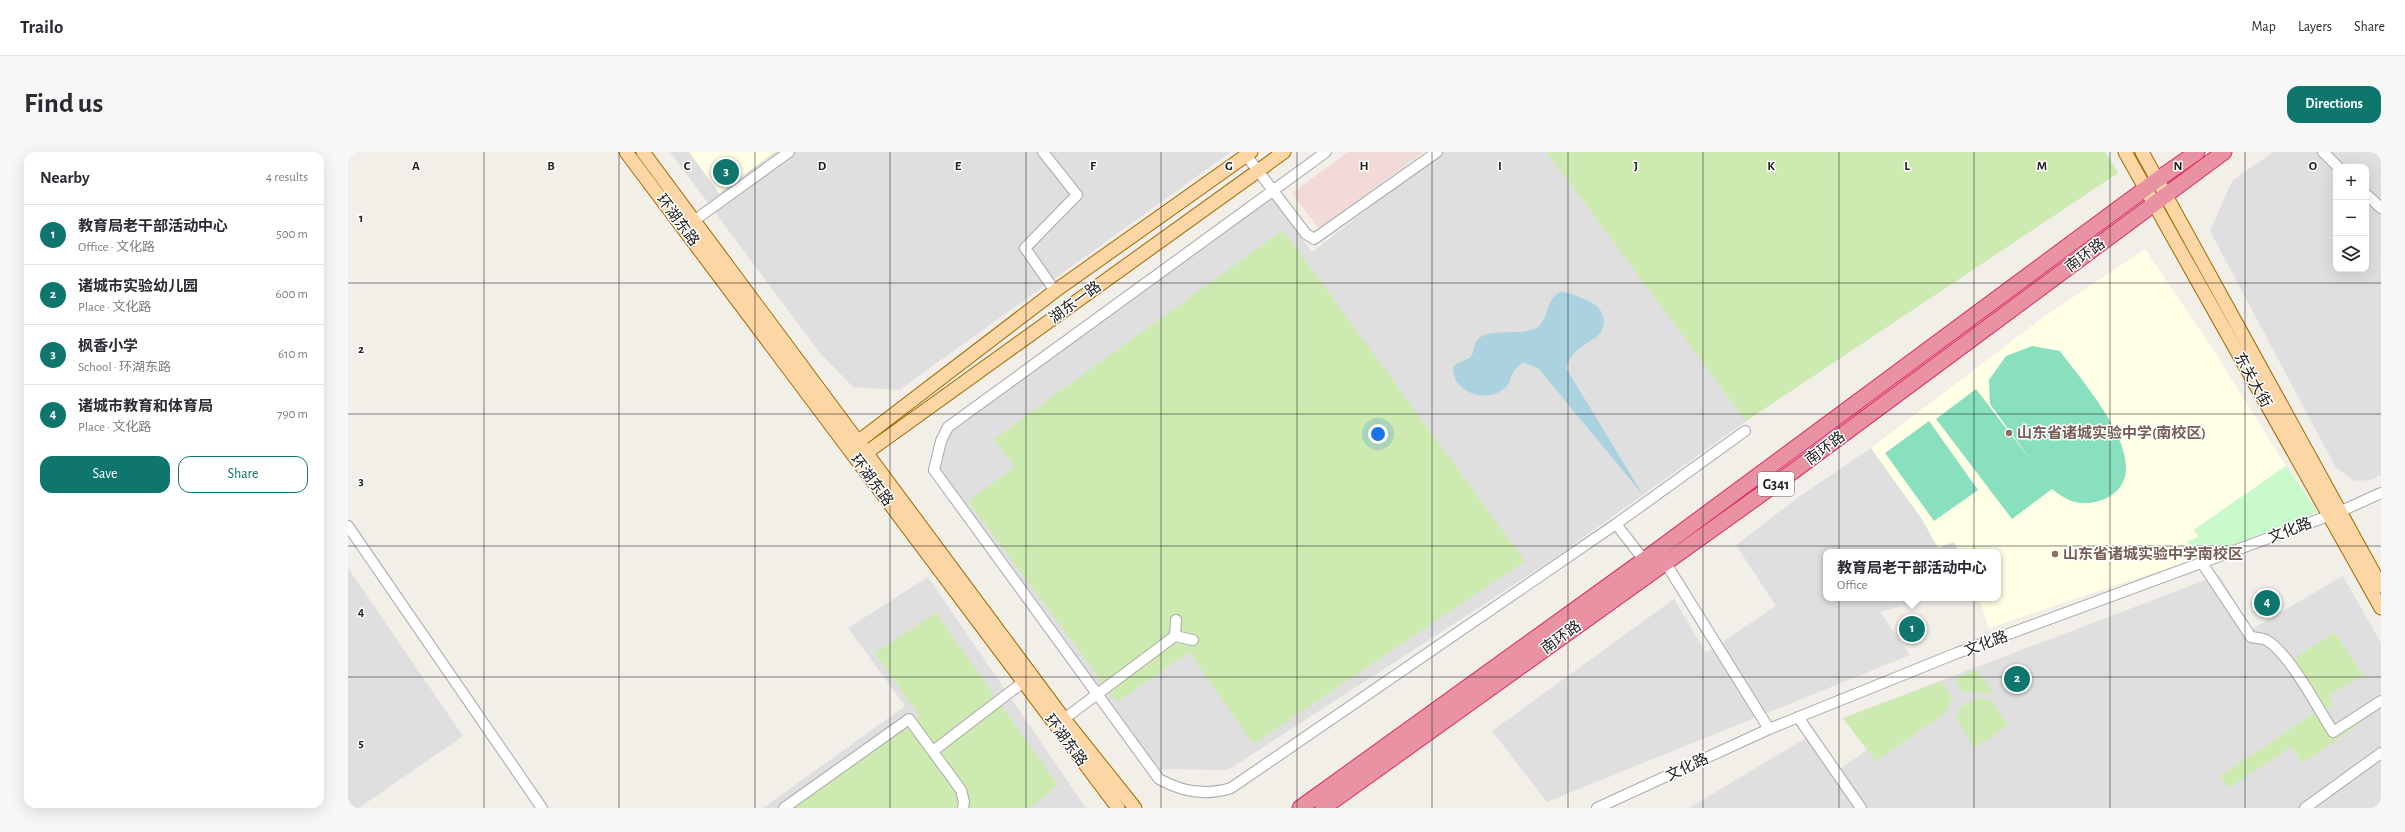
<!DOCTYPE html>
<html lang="en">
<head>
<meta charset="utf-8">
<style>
  :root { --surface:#fff; --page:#f7f7f7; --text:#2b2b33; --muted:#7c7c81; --line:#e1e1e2; --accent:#0f766e }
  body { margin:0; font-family:"Alegreya Sans","Noto Sans SC",sans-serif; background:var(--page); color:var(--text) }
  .controls { position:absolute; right:12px; top:12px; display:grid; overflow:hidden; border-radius:8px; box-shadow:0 4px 16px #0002 }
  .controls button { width:36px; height:36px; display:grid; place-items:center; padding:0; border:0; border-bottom:1px solid var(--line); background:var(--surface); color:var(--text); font:20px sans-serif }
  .you { position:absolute; left:1030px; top:282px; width:14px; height:14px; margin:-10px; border:3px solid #fff; border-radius:50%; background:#1a73e8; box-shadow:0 0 0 6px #1a73e833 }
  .badge { display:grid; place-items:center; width:26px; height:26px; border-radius:50%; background:var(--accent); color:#fff; font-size:13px; font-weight:700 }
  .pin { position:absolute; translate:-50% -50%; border:2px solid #fff; box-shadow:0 1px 4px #0006 }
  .popup { position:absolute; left:1475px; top:397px; width:178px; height:52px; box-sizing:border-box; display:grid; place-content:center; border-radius:8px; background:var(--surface); filter:drop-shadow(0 1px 3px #0005); font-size:13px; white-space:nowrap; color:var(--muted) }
  .popup b { font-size:15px; color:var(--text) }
  .popup::after { content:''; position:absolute; left:50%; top:100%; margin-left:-8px; border:8px solid transparent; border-top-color:var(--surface) }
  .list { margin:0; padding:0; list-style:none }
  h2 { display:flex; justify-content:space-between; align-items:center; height:52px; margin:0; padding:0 16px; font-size:17px }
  h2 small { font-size:13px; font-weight:400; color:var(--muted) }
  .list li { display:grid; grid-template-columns:26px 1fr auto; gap:12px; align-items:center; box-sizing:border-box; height:60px; padding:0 16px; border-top:1px solid var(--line) }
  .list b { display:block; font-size:15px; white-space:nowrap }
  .list p { margin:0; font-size:13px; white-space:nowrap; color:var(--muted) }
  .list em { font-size:13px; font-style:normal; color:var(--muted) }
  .actions { display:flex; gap:8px; padding:12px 16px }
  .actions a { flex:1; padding:9px 0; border:1px solid var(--accent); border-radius:12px; text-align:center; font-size:14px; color:var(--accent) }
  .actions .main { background:var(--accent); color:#fff }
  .icon { flex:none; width:22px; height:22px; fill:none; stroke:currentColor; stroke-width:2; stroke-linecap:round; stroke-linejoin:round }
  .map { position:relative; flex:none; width:2033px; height:656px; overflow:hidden; border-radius:12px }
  header { display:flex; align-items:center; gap:24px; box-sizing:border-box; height:56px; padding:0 20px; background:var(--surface); border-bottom:1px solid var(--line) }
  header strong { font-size:19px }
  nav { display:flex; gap:22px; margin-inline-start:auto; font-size:14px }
  .intro { display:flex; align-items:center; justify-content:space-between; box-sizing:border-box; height:96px; padding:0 24px }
  h1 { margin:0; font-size:28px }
  .button { padding:10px 18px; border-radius:12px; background:var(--accent); color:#fff; font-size:14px; font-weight:700 }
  main { display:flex; gap:24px; padding:0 24px }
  aside { flex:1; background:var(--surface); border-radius:12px; box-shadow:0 4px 16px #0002 }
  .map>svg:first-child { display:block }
  .residential { fill:#e0dfdf; fill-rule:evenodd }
  .commercial { fill:#f2dad9 }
  .education { fill:#ffffe5 }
  .grass { fill:#cdebb0 }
  .park { fill:#c8facc }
  .pitch { fill:#88e0be }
  .water { fill:#aad3df }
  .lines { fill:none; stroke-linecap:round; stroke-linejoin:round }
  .minor-casing { stroke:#a9a9a9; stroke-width:12 }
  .major-casing { stroke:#a06b00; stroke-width:15 }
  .highway-casing { stroke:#dc2a67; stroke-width:17 }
  .minor { stroke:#fff; stroke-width:10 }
  .major { stroke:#fcd6a4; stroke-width:13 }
  .highway { stroke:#e892a2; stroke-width:15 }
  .grid { fill:none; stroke:#222; stroke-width:1; stroke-opacity:0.55 }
  .education-dot { fill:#8d6e63; stroke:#fff; stroke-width:1.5 }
  .labels { text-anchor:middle; stroke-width:3; stroke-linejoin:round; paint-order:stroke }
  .shield { fill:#fff; stroke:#646464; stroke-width:1 }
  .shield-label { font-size:14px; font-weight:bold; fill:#222 }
  .street-label { font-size:15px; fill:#222; stroke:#fff }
  .education-label { font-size:15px; font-weight:bold; fill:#785e54; stroke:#fff; text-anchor:start }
  .grid-label { font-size:13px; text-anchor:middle; font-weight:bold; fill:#222; stroke:#fff; stroke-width:3; stroke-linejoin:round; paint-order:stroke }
</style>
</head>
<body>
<header>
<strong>Trailo</strong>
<nav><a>Map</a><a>Layers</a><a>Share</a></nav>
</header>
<div class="intro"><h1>Find us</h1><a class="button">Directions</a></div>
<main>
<aside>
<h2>Nearby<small>4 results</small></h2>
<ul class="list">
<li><span class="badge">1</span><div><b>教育局老干部活动中心</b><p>Office · 文化路</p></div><em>500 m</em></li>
<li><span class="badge">2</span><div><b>诸城市实验幼儿园</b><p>Place · 文化路</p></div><em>600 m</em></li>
<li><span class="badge">3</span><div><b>枫香小学</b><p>School · 环湖东路</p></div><em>610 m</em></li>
<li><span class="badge">4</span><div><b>诸城市教育和体育局</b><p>Place · 文化路</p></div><em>790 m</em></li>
</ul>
<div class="actions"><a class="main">Save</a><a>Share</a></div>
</aside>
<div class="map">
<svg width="2033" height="656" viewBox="0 0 2033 656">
  <rect width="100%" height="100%" fill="#f2efe9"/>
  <path class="residential" d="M322,0H883L551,238L505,235L472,201Z
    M1093,0H1757L1770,21L1398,269L1201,410L880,618L808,617L590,317L608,263L923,46L964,100Z
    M1925,0H2033V323L2022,328L2007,329L1988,316L1862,79L1884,29ZM1988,15H2018V117H1988Z
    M1523,296L1574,367L1590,396L1606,390L1611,400H1478V446H1580L1532,460L1562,503L1199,650L1144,579L1326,447L1358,501L1428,454L1388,393L1452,344Z
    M0,416L115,584L11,656H0Z
    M1871,423L1904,477L1995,424L2033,491V656H1341L1463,583L1488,620L1519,598L1495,566Z
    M580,425L738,656H415L557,554L500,476Z"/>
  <path class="commercial" d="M1000,0H1076L971,77L944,41Z"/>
  <path class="education" d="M341,0H427L371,41Z
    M1797,97L1866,199L1938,314L1846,377L1851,385L1840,390L1849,406L1641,476L1631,446H1650V400H1611L1606,390L1590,396L1574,367L1523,296L1697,164Z"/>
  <path class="grass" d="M1199,0H1757L1770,21L1398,269Z
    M935,78L1177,409L905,592L841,500L769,550L620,349L667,315L646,287Z
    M588,461L710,633L682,656H445L572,564L527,501Z
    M1987,481L2015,523L1980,544L1985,553L1976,558L1944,507Z
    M1629,518L1646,542L1614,539L1606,526Z
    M1594,529L1604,546L1596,562L1528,609L1495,566Z
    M1629,546L1643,548L1660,573L1627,596L1608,567L1613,555Z
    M1971,558L1985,580L2010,564L2013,571L1955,611L1943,595L1881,636L1872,624Z"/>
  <path class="park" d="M1938,314L1970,360L1849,406L1839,389L1851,385L1846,378Z"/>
  <path class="pitch" d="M1684,194L1712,199C1734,230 1819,322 1754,348C1733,355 1720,350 1704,337L1664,367L1588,267L1628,237L1684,310L1642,252L1641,228L1658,204Z
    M1581,269L1630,338L1586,369L1537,301Z"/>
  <path class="water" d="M1212,140C1222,140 1234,146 1244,151C1257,157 1261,176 1247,186C1241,190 1233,194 1227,200C1223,204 1220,211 1218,216L1295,343L1190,216L1175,210C1172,213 1168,216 1166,219C1162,225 1163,231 1157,236C1139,252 1105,241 1105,216L1108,212L1122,206C1127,200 1125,192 1130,187C1144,174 1177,186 1191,174C1201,164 1198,148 1212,140Z"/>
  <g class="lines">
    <g class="minor-casing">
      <path id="minor" d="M695,0L729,43L677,96L707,139
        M978,0L600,275L593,289L586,318L811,627C834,640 858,644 883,636L1268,372L1397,279
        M1975,0L1990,15
        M898,3L958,82L966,87L1089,0
        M2018,42L2033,56
        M347,68L441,0
        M1268,372L1296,408
        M0,374L194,656
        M1317,410L1421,577
        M1854,411L1903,485C1908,486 1914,486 1918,488C1940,499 1971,558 1985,580L2033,549
        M827,484L828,468
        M1450,565L1513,656
        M716,567L827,484L845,488
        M585,599L674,531
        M436,656L561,567L613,638L616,650L615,656
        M1249,656L1421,577L1609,501L1991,360L2033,341
        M1957,656L2033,601"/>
    </g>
    <g class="major-casing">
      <path id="major" d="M278,0L770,656
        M295,0L716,567L787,656
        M1777,0L2033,456
        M1794,0L2033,434
        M511,289L707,139L903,0
        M518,301L936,0"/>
    </g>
    <g class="highway-casing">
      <path id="highway" d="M952,656L1296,408L1809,28L1849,0
        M975,656L1447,318L1876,0"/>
    </g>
    <use href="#minor" class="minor"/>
    <use href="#major" class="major"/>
    <use href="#highway" class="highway"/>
  </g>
  <path class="grid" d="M136,0V656M271,0V656M407,0V656M542,0V656M678,0V656M813,0V656M949,0V656M1084,0V656M1220,0V656M1355,0V656M1491,0V656M1626,0V656M1762,0V656M1897,0V656M0,131H2033M0,262H2033M0,394H2033M0,525H2033"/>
  <g class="education-dot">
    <circle cx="1661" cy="281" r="4"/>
    <circle cx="1707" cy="402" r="4"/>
  </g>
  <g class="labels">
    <rect class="shield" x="1410" y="320" width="36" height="24" rx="3"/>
    <g class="shield-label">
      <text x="1428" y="337">G341</text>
    </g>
    <g class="street-label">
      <text transform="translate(330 68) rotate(53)" y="5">环湖东路</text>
      <text transform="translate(1737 103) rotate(-37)" y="5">南环路</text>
      <text transform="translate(727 150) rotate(-36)" y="5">湖东一路</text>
      <text transform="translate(1905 228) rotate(61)" y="5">东关大街</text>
      <text transform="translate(1477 296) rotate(-37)" y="5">南环路</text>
      <text transform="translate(524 328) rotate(53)" y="5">环湖东路</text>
      <text transform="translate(1942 378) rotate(-21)" y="5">文化路</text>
      <text transform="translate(1213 485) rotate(-36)" y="5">南环路</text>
      <text transform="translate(1638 491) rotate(-20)" y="5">文化路</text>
      <text transform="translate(718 588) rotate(53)" y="5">环湖东路</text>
      <text transform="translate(1339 615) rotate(-25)" y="5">文化路</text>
    </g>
    <g class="education-label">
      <text x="1669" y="286">山东省诸城实验中学(南校区)</text>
      <text x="1715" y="407">山东省诸城实验中学南校区</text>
    </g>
  </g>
  <g class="grid-label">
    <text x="68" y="18">A</text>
    <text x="203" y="18">B</text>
    <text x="339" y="18">C</text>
    <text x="474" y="18">D</text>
    <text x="610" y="18">E</text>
    <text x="745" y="18">F</text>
    <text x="881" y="18">G</text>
    <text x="1016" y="18">H</text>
    <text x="1152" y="18">I</text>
    <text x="1288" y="18">J</text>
    <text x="1423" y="18">K</text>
    <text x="1559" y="18">L</text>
    <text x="1694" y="18">M</text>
    <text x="1830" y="18">N</text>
    <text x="1965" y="18">O</text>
    <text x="13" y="70">1</text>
    <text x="13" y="201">2</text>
    <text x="13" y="333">3</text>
    <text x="13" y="464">4</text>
    <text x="13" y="595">5</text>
  </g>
</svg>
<div class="controls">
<button>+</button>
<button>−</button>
<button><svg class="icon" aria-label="layers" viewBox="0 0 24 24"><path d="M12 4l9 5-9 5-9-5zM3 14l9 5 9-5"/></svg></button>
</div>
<div class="you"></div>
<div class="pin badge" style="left:1564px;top:477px">1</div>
<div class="popup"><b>教育局老干部活动中心</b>Office</div>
<div class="pin badge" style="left:1669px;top:527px">2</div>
<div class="pin badge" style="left:378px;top:20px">3</div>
<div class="pin badge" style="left:1919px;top:451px">4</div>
</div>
</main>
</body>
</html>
